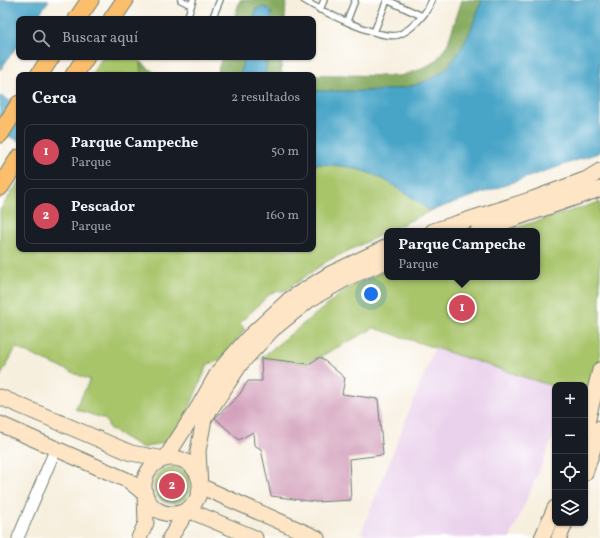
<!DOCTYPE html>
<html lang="es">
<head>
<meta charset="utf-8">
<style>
  :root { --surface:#171b24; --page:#242831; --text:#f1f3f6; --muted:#9ea1a6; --line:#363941; --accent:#d1495b }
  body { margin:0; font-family:Vollkorn,serif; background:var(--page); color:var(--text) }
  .controls { position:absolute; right:12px; bottom:12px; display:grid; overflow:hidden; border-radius:8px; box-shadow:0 1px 3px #0004 }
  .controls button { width:36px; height:36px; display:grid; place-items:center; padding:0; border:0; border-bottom:1px solid var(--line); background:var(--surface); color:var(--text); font:20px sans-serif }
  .you { position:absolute; left:371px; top:294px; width:14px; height:14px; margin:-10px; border:3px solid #fff; border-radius:50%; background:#1a73e8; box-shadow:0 0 0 6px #1a73e833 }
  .badge { display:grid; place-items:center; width:26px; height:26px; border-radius:50%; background:var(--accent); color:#fff; font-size:13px; font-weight:700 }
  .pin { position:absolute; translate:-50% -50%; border:2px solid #fff; box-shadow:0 1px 4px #0006 }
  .popup { position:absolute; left:384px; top:228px; width:156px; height:52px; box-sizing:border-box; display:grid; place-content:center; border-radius:8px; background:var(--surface); filter:drop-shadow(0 1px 3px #0005); font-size:13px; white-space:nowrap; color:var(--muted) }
  .popup b { font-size:15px; color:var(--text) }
  .popup::after { content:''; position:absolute; left:50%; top:100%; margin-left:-8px; border:8px solid transparent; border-top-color:var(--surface) }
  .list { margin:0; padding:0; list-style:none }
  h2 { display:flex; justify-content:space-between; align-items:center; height:52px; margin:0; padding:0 16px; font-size:17px }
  h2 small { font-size:13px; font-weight:400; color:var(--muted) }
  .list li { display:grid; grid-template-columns:26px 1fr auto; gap:12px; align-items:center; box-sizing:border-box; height:56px; margin:0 8px 8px; padding:0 8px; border:1px solid var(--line); border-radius:8px }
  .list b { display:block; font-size:15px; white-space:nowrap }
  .list p { margin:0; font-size:13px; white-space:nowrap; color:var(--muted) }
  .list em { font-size:13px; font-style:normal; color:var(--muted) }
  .icon { flex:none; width:22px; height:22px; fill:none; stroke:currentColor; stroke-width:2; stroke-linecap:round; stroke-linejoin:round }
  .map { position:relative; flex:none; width:600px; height:538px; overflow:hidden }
  .search { position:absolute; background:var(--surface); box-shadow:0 1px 3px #0004; left:16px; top:16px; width:300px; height:44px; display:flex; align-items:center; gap:10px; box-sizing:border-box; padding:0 14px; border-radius:8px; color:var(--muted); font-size:15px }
  .panel { position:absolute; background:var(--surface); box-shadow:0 1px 3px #0004; left:16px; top:72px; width:300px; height:180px; border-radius:8px }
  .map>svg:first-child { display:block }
  .built { fill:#ead1ec }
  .green { fill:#a8c56b; stroke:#648150 }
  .forest { fill:#86aa5f; stroke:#52744a }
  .water { fill:#4aa5c8; stroke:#34717e }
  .building { fill:#d29db9 }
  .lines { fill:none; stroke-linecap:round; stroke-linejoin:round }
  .lane-casing { stroke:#6b7b70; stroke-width:8 }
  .street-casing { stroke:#6b7b70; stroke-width:13 }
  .secondary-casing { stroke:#6b7b70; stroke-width:17 }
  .primary-casing { stroke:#6b7b70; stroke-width:19 }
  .lane { stroke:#fff; stroke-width:5.5 }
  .street { stroke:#fff; stroke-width:11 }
  .secondary { stroke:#fde5c5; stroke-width:15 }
  .primary { stroke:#fabe6d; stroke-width:17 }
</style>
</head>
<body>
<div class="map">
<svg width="600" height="538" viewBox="0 0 600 538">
  <rect width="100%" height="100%" fill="#fff"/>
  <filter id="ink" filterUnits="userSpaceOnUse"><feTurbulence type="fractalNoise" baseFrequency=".025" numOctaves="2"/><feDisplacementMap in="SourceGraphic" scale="8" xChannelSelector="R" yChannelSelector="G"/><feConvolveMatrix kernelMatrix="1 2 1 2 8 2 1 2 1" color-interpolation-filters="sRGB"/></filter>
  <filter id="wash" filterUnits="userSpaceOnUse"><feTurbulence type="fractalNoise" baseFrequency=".012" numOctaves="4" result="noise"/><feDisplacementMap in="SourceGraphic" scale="16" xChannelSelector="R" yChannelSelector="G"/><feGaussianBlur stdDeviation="0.9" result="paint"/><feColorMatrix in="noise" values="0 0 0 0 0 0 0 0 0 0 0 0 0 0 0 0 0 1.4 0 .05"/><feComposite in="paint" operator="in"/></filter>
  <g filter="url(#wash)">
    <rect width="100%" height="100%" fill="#f7efde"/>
    <path class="built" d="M435,347L555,387V434L510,538H380L361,533Z"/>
    <path class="green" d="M103,57H138L140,61L141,75H91Z
      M313,164C368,165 387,179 430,211L329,260L286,290L271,293L240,323L245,330L219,361L208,364L176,439L143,448L110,429L105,419L75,409L90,380L16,348L0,377V210L19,181V249H313Z
      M600,202V358L591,398L585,396V385H555V387L374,328L306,364L261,358L348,288L387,270V277H537V231H505Z
      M154 485a18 18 0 1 1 36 0a18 18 0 1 1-36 0Z"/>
    <path class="forest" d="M240,0H286L285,19H271L272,13L256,10L254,19H234Z
      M462,0H482C473,24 463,54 443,71C411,97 352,90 313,91V75H265L267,57H282L281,74L400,76L422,69L437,60L448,43Z
      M222,57H244L240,75H216Z
      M140,61L157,75H141Z"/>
    <path class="water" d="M0,0H49L36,19H19V43L0,70Z
      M482,0H600V150L598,153L430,211C387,179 368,165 313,164V91C352,90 411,97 443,71C463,54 473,24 482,0Z
      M262,7L267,8L272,13L271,19H254L256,9Z
      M244,57H267L265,75H240Z
      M0,96L19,105V141L0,132Z"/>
    <g id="blocks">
      <path class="building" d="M320,357L345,378L342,394L378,399L383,455L349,459L351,500L316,502L271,496L261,449L254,445L253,432L239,440L215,418L239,395L248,381H262L261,358L309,364Z"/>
    </g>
  </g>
  <g filter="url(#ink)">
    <use href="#blocks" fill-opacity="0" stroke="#6b7b70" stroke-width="1"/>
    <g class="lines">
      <g class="lane-casing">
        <path id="lane" d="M181,0L191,5
          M304,0C321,11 380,40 398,35C412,30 427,13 432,0
          M320,10L324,0
          M187,19L193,0
          M212,19L220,0
          M347,21L355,0
          M374,32L387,0L422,16"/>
      </g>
      <g class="street-casing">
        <path id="street" d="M18,538L56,448"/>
      </g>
      <g class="secondary-casing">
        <path id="secondary" d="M433,231L533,199L587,179L600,171
          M478,231L600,189
          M0,397L131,453L165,459L199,406L219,371L249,337L290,299L330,274L387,247
          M0,424L129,481L145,494L146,523L139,538
          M585,431L600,370
          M144 486a28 28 0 1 1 56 0a28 28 0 1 1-56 0Z
          M585,473L600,428
          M170,538L188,510L255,538
          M317,538L200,486L198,451L204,419L241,363L272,330L309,300L349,277L387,261
          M542,538L555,508
          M559,538L565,523"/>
      </g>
      <g class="primary-casing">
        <path id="primary" d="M77,19L90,0
          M112,19L125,0
          M39,75L51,57
          M74,75L86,57
          M0,134L19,104
          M0,187L19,158"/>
      </g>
      <use href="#lane" class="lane"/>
      <use href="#street" class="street"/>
      <use href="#secondary" class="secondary"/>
      <use href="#primary" class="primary"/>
    </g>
  </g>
</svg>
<div class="controls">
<button>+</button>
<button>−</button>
<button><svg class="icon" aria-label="locate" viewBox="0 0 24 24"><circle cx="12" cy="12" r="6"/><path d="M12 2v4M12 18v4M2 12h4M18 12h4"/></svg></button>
<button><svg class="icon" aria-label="layers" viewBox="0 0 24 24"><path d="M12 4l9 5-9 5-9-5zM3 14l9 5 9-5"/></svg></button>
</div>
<div class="you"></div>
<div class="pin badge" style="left:462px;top:308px">1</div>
<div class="popup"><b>Parque Campeche</b>Parque</div>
<div class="pin badge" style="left:172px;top:486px">2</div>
<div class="search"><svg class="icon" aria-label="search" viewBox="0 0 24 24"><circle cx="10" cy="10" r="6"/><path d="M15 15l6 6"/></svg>Buscar aquí</div>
<section class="panel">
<h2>Cerca<small>2 resultados</small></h2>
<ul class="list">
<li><span class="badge">1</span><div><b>Parque Campeche</b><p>Parque</p></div><em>50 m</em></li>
<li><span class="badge">2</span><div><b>Pescador</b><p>Parque</p></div><em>160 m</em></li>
</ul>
</section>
</div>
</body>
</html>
